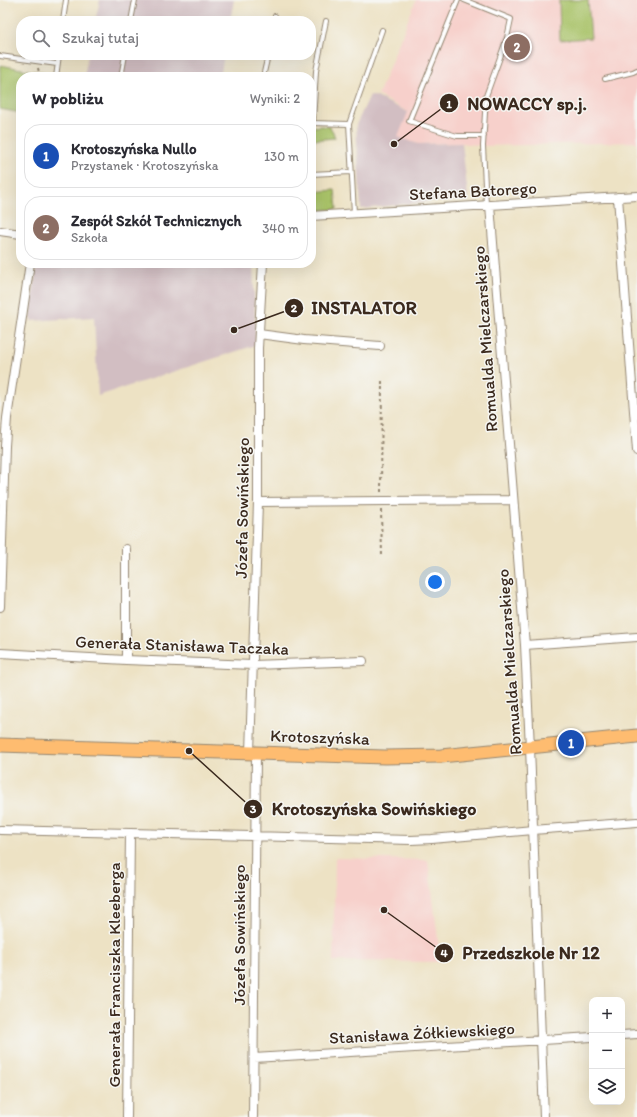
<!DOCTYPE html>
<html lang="pl">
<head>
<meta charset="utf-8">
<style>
  :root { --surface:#fff; --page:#f7f7f7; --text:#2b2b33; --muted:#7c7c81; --line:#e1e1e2; --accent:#111827 }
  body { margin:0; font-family:Itim,sans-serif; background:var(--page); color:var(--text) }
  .controls { position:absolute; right:12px; bottom:12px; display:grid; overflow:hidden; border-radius:8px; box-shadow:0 4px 16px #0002 }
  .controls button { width:36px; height:36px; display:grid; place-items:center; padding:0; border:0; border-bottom:1px solid var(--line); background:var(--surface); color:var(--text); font:20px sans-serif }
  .you { position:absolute; left:435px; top:582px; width:14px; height:14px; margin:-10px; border:3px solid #fff; border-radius:50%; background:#1a73e8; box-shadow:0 0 0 6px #1a73e833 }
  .badge { display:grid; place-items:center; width:26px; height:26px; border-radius:50%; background:var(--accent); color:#fff; font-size:13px; font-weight:700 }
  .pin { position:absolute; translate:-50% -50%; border:2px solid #fff; box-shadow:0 1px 4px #0006 }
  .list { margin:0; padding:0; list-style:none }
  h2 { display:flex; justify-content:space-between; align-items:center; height:52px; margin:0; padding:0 16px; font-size:17px }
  h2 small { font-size:13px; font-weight:400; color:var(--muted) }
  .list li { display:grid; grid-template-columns:26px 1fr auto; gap:12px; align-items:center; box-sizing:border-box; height:64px; margin:0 8px 8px; padding:0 8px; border:1px solid var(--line); border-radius:16px }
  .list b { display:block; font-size:15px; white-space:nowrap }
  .list p { margin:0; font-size:13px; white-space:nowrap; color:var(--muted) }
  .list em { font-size:13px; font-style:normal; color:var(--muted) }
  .icon { flex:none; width:22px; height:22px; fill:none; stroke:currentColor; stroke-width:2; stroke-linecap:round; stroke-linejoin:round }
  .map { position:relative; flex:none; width:637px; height:1117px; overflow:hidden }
  .search { position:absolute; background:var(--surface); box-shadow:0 4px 16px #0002; left:16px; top:16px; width:300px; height:44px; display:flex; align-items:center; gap:10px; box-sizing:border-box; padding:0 14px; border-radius:16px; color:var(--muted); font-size:15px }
  .panel { position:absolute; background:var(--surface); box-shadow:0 4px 16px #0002; left:16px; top:72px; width:300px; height:196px; border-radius:16px }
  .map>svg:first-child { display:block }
  .built { fill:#f7d0cb }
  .industrial { fill:#d2bec2 }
  .green { fill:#a8c268; stroke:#727643 }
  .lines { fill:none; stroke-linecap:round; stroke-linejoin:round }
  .lane-casing { stroke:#948671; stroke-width:6 }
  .street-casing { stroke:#948671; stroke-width:10 }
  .primary-casing { stroke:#948671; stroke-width:15 }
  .path { stroke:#948671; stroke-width:2; stroke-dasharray:3 3; stroke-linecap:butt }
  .lane { stroke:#fff; stroke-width:4 }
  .street { stroke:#fff; stroke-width:8 }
  .primary { stroke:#febc70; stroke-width:13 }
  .labels { text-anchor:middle; stroke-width:3; stroke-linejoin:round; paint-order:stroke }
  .street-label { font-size:17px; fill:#3b2a1e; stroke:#f6f6f2 }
  .leader { fill:none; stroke:#3b2a1e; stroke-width:1.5 }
  .callout-dot { fill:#3b2a1e; stroke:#f6f6f2; stroke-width:1.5 }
  .mark-label { font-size:12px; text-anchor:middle; font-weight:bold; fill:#fff }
  .callout-label { font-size:18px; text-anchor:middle; font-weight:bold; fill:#3b2a1e; stroke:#f6f6f2; stroke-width:3; stroke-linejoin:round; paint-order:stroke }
</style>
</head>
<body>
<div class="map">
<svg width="637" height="1117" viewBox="0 0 637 1117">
  <rect width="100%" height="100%" fill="#f6f6f2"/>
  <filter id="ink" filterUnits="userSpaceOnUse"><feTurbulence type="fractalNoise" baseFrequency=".025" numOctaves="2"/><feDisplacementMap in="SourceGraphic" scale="8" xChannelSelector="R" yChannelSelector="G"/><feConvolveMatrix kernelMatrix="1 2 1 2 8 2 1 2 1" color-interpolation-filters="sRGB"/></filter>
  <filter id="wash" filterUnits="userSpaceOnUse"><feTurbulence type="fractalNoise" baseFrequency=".012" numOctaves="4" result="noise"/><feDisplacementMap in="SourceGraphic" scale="16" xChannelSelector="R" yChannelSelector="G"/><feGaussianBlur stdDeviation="0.9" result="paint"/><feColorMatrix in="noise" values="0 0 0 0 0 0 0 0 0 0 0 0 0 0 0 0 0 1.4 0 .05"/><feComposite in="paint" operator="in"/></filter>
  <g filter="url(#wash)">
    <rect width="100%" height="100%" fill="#ede2c4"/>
    <path class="built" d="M416,0H637V142L483,146L462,143L418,144L397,137L408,112L378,95Z
      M335,858L428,860L441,962L333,961Z"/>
    <path class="industrial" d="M100,0H234L230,21H95Z
      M88,55H224L220,77H84Z
      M370,95L377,97L408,112L398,137L418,144L462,143L468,197L361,209L356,125Z
      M37,263H253L256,345L98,396L94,317L31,321V307Z"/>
    <path class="green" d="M559,0H588L591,38L560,40Z
      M0,65L44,73L46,77H21V113L0,109Z
      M322,126L330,127L333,132L335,138L311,140V127Z
      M335,190L337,209L311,211V192Z"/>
  </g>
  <g filter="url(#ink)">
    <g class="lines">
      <g class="lane-casing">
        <path id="lane" d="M458,0L409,121L457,136H484
          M464,0L511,19L507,38L486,96L483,146L486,205
          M63,21L66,0
          M131,21L135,0
          M274,21L275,16
          M0,56L57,64
          M56,77L59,55
          M121,77L125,55
          M263,77L268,55
          M605,79L633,72L637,70
          M311,123L349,124L354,213
          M313,123L316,71L326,21
          M349,124L382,30
          M311,174L351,172"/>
      </g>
      <g class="street-casing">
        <path id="street" d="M618,197L637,451
          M490,205L525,645L530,747L544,1117
          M311,216L637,196
          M0,231L21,234
          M259,334L304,340L380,346
          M258,502L513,500
          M126,549V660
          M0,607L5,446L7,418L30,263
          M525,645L637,637
          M0,653L126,660L253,665L363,661
          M250,753L258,502V348L263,263
          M0,830L130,833L411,840L432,839L533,830L637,822
          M622,1035L637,1034
          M254,1058L592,1037
          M127,1117L130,833
          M253,1117L256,753"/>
      </g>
      <g class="primary-casing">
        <path id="primary" d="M0,745L385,757L441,756L637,736"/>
      </g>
      <path class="path" d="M38,68L40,77
        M381,492L382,380
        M381,510L382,557"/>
      <use href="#lane" class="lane"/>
      <use href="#street" class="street"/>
      <use href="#primary" class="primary"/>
    </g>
  </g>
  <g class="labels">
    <g class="street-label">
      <text transform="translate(473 191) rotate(-3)" y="6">Stefana Batorego</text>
      <text transform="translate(485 339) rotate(-94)" y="6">Romualda Mielczarskiego</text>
      <text transform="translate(242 508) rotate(-89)" y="6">Józefa Sowińskiego</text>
      <text transform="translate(182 645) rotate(2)" y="6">Generała Stanisława Taczaka</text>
      <text transform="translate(509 662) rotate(-94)" y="6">Romualda Mielczarskiego</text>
      <text transform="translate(320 737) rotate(2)" y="6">Krotoszyńska</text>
      <text transform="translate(239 935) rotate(-90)" y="6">Józefa Sowińskiego</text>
      <text transform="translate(114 975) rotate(-90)" y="6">Generała Franciszka Kleeberga</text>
      <text transform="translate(422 1033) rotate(-3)" y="6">Stanisława Żółkiewskiego</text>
    </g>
  </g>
  <path class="leader" d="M394 144L449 103M234 330L294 308M189 751L253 809M384 910L444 953"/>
  <g class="callout-dot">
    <circle cx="394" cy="144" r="4"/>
    <circle cx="234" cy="330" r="4"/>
    <circle cx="189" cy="751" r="4"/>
    <circle cx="384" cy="910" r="4"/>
    <circle cx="449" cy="103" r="10"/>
    <circle cx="294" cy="308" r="10"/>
    <circle cx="253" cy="809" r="10"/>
    <circle cx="444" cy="953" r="10"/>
  </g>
  <g class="mark-label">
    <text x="449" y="108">1</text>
    <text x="294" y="312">2</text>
    <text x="253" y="813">3</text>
    <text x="444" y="957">4</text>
  </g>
  <g class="callout-label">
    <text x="527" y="110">NOWACCY sp.j.</text>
    <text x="364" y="314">INSTALATOR</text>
    <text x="374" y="815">Krotoszyńska Sowińskiego</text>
    <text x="531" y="959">Przedszkole Nr 12</text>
  </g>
</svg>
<div class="controls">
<button>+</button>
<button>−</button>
<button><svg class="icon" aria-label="layers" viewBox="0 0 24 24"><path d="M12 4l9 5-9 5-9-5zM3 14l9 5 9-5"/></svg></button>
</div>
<div class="you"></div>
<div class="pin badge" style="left:571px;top:743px;background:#1a4fb4">1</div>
<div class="pin badge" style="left:517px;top:47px;background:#8d6e63">2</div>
<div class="search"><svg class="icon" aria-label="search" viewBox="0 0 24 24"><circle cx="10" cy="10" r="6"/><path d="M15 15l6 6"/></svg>Szukaj tutaj</div>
<section class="panel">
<h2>W pobliżu<small>Wyniki: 2</small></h2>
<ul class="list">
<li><span class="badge" style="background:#1a4fb4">1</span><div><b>Krotoszyńska Nullo</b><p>Przystanek · Krotoszyńska</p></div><em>130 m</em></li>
<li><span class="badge" style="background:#8d6e63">2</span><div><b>Zespół Szkół Technicznych</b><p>Szkoła</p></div><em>340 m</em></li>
</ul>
</section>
</div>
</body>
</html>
